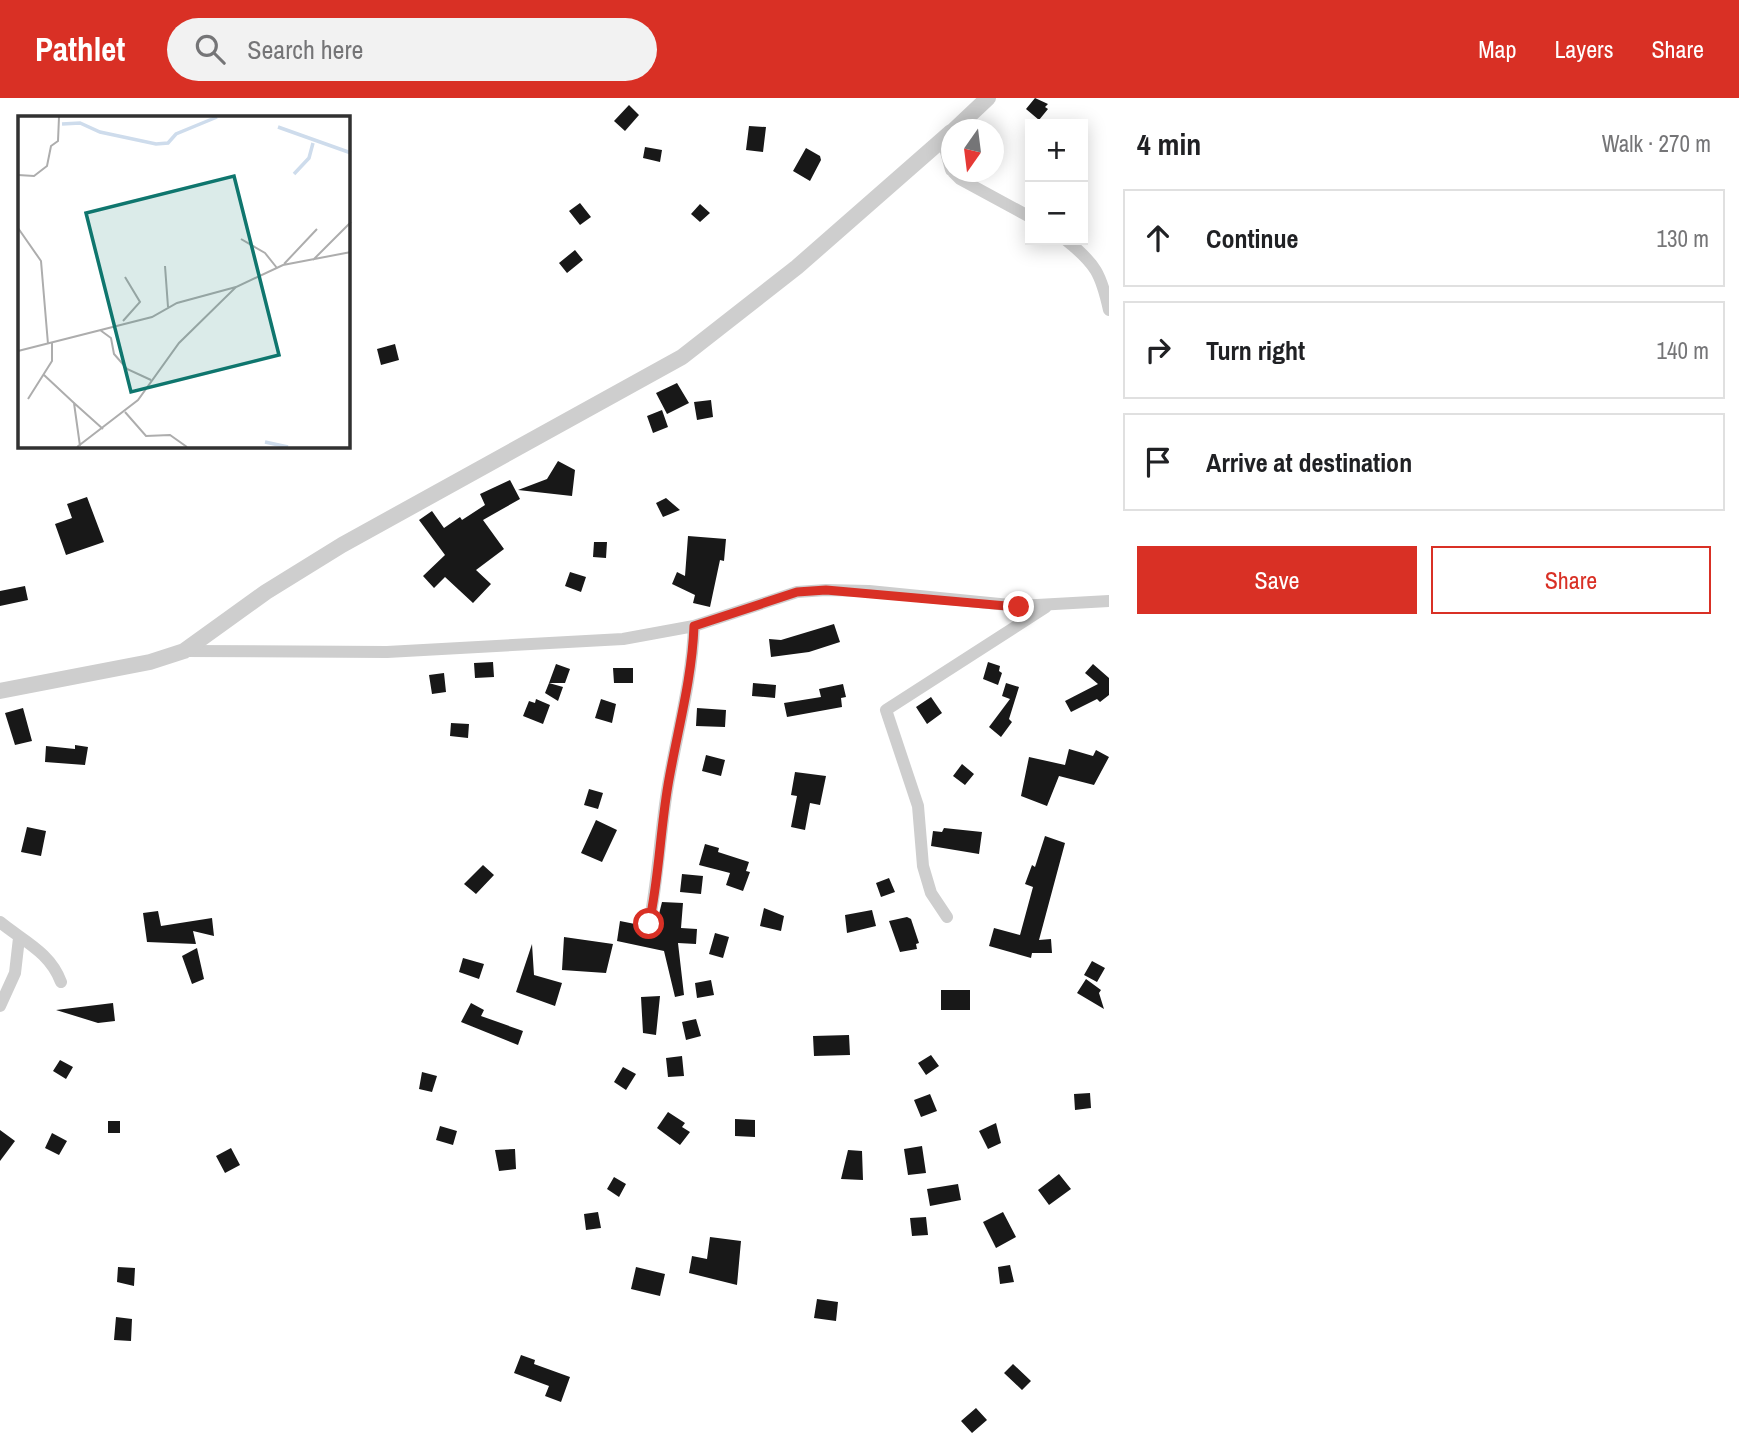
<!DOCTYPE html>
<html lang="en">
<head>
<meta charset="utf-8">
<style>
  :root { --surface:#fff; --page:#f2f2f2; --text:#202124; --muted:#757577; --line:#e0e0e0; --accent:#d93025 }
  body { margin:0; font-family:"Archivo Narrow",sans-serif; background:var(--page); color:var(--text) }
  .controls { position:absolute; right:21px; top:21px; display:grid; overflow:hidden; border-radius:0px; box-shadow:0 4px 18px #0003 }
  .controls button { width:63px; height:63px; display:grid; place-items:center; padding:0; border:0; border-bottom:2px solid var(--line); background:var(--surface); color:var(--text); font:35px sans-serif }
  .compass { position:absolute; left:941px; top:21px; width:63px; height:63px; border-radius:50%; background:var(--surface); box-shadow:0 4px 18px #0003; rotate:194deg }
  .stop { position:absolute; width:21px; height:21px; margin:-16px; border:5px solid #d93025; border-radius:50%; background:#fff }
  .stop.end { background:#d93025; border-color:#fff; box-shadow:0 2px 7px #0008 }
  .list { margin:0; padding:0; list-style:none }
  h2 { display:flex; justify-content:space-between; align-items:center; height:91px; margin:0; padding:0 28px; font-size:30px }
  h2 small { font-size:23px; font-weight:400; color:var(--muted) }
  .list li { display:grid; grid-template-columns:46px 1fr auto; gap:21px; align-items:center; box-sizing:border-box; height:98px; margin:0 14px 14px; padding:0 14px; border:2px solid var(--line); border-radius:0px }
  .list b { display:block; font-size:26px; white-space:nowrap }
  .list em { font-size:23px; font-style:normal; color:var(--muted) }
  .actions { display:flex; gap:14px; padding:21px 28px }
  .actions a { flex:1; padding:16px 0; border:2px solid var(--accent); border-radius:0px; text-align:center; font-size:24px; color:var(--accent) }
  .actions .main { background:var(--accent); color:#fff }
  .icon { flex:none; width:38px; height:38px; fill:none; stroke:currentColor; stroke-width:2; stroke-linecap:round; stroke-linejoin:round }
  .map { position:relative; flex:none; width:1109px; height:1338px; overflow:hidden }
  header { display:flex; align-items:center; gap:42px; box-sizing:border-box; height:98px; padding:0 35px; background:var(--accent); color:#fff }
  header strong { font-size:33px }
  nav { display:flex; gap:38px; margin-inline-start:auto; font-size:24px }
  .search { width:490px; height:63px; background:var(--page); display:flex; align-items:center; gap:18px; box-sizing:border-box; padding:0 24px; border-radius:38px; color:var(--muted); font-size:26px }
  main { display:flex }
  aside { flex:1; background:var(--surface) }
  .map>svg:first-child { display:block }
  .building { fill:#181818 }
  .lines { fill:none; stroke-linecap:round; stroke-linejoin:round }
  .minor { stroke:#cecece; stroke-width:12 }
  .tertiary { stroke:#cecece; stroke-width:16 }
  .route { stroke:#d93025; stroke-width:9 }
  .inset-river { fill:none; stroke:#cedcec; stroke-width:3.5 }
  .inset-road { fill:none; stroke:#adadad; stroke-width:2 }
  .view { fill:#0f766e; fill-opacity:0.15; stroke:#0f766e; stroke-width:3.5 }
  .inset-edge { fill:none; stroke:#313131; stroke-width:3.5 }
</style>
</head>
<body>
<header>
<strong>Pathlet</strong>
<div class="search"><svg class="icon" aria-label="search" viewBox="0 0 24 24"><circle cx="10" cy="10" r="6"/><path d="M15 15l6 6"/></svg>Search here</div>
<nav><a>Map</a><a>Layers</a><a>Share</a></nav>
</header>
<main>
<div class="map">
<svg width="1109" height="1338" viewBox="0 0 1109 1338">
  <rect width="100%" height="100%" fill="#fff"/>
  <path class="building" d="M1035,0L1048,6L1045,9L1048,11L1039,22L1026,11Z
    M629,7L639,17L625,33L614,23Z
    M749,28L766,29L763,54L746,52Z
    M645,49L662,52L660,64L643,60Z
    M806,50L820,58L821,62L810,83L793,73Z
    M580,105L591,119L580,127L569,113Z
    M700,106L710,115L700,124L691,116Z
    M575,152L583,162L567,175L559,165Z
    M395,246L399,262L381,267L377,251Z
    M677,285L689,305L667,316L656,295Z
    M711,302L713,319L697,322L694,304Z
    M662,312L668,329L653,335L647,318Z
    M558,363L575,372L572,398L518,392L547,381Z
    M510,382L520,401L483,422L504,451L476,472L491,486L473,505L445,479L434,490L423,478L445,457L419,422L432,413L444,430L460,419L462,422L485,407L480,396Z
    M87,399L104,444L66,457L55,426L72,420L67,406Z
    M666,400L680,412L663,419L656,405Z
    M688,438L726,441L724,463L720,462L710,509L693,505L695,497L672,486L677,474L685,478Z
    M594,444H607L606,460L593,459Z
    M570,474L586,479L581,494L565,488Z
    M25,488L28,502L0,508V493Z
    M834,526L840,544L809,554L771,559L769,541L781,542Z
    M493,564L494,579L475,580L474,565Z
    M988,564L1000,568L999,573L1002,575L998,587L983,581Z
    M556,566L570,571L565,585H549Z
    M1093,566L1109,580V597L1100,604L1097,601L1071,614L1065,603L1098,586L1085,575Z
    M613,570H633V585H614Z
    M444,575L446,594L432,596L429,577Z
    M549,585L563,589L558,603L545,595Z
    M753,585L776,587L775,600L752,598Z
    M1006,585L1019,589L1009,621L1012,624L1001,639L989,629L1010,601L1002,598Z
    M843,586L846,599L841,600L842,609L787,619L784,605L821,599L819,591Z
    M931,599L942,615L927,626L916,609Z
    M536,601L550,607L543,626L523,618L529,603L535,605Z
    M601,601L616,606L612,625L595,620Z
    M23,610L32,643L15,647L5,615Z
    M697,610L726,612L725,629L696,628Z
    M451,625L469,626L468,640L450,638Z
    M75,647L88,649L85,667L45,664L46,648L75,651Z
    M1069,651L1093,658L1096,652L1109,659L1094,687L1059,678L1047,708L1021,698L1029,659L1065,667Z
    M706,657L725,662L721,678L702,673Z
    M962,666L974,676L965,687L953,678Z
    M795,674L826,678L820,707L810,705L805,732L791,729L797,698L791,697Z
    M589,691L603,695L598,711L584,707Z
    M596,722L617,732L602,764L581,755Z
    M27,729L46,733L41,758L21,754Z
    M944,730L982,734L979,756L931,748L933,733L942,734Z
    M1045,738L1065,745L1039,842L1051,841L1052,855H1032L1031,860L989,848L994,830L1020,837L1033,789L1025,786L1032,767L1035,769Z
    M705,746L719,750L718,754L749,764L746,773L750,774L743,793L726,787L730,775L699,767Z
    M483,767L494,777L476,796L464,786Z
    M682,776L703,778L701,796L680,794Z
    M889,780L895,794L881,799L876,785Z
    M662,804L683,805L681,830L697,831L696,846L678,845L684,897L675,899L664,853L617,843L620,823L640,827L647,834L655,832Z
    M764,810L784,818L781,833L760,828Z
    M872,812L876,828L847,835L845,817Z
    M158,813L161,828L212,820L214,838L193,833L196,846L147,844L143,815Z
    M907,819L911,821L919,845L916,846L917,851L900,854L889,823Z
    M715,835L729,839L723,860L709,856Z
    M564,839L613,846L606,875L562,872Z
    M532,846L534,877L562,885L555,908L516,894Z
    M197,850L204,881L192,886L182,858Z
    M463,860L484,866L479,881L459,874Z
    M1092,863L1105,870L1097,884L1084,877Z
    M1086,881L1101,892L1099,895L1104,911L1077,895Z
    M711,882L714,897L697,900L695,885Z
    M941,892H970V912H941Z
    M660,898L656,937L643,935L641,899Z
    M113,905L115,923L98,925L56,912Z
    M471,905L484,912L481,918L523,933L518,947L461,924Z
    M696,921L701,938L686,942L682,924Z
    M849,937L850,957L814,958L813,938Z
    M931,957L939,968L926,977L918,965Z
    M682,958L684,978L668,979L666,960Z
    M60,962L73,969L66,981L53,973Z
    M623,969L636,976L626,992L614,984Z
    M422,974L437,978L432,994L419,991Z
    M1090,995L1091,1010L1075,1012L1074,996Z
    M930,996L937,1013L921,1019L914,1002Z
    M668,1014L685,1025L682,1029L690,1034L680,1047L657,1030Z
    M735,1021L755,1022V1039L735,1038Z
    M108,1023H120V1035H108Z
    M996,1025L1001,1045L988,1051L979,1033Z
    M440,1028L457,1033L453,1047L436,1042Z
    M0,1032L15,1043L0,1063Z
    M52,1035L67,1043L59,1057L45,1050Z
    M922,1048L926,1075L908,1077L904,1051Z
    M231,1050L240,1067L225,1075L216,1058Z
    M515,1051L516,1071L499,1073L495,1052Z
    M848,1052L862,1053L863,1082L841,1081Z
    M1059,1076L1071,1091L1049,1107L1038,1092Z
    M614,1079L626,1086L619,1099L607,1091Z
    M958,1086L961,1102L930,1108L927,1091Z
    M598,1114L601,1130L586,1132L584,1116Z
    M1003,1114L1016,1139L996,1150L983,1124Z
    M926,1119L928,1137L912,1138L910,1120Z
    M710,1139L741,1143L737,1187L689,1175L692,1158L707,1161Z
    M1010,1167L1014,1184L1000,1186L998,1169Z
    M118,1169L135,1170L134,1188L117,1184Z
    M636,1169L665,1176L660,1198L631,1191Z
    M817,1201L838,1204L836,1223L814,1220Z
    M116,1219L132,1221L131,1243L114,1242Z
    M521,1257L535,1262L534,1266L570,1279L561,1304L545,1298L549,1288L514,1275Z
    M1013,1266L1031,1283L1022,1292L1004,1275Z
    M976,1310L987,1322L972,1335L961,1323Z"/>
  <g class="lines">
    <path class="minor" d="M943,43L951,72
      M953,74L960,81L1030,119
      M1066,142C1096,166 1101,176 1109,212
      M184,553L387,554L623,541L694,528L797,494L826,492L869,493L1019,508L1109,503
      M947,819L931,795L923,768L918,708L886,612L1046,509
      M0,824C23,843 50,854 61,884
      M649,826C658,781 660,737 667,693C676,638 692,584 694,528
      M0,908L15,875L19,840"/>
    <path class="tertiary" d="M954,32L988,0
      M0,593L150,564L184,553L266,494L342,447L682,259L797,169L951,34"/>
  </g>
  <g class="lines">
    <path class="route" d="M649,826C659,780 660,734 668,687C677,634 692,582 694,528L797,494L826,492L1019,509"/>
  </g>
  <g transform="translate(18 18)">
    <rect width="332" height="332" fill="#fff"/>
    <path class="inset-river" d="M44,8L62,7L82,16L138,28L150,27L158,18L199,1M260,11L333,37M276,58L291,42L295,27M247,326L270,331"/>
    <path class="inset-road" d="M0,59L16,60L29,50L33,30L40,25L41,1M0,112L23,145L30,228M223,123L247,137L259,152M295,144L333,106M266,148L299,113M147,150L150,191M105,205L122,186L107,161M82,214L93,222L96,238L109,253L133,264M0,235L134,201L159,187L218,171M26,259L56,287L62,330M10,283L34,245V227M56,287L85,313M107,296L128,320L152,319L169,331M59,331L120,284L161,227L218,171L265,149L333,136"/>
    <path class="view" d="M216,60L261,239L113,276L68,97Z"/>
    <rect width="332" height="332" class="inset-edge"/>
  </g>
</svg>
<div class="controls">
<button>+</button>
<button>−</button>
</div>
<svg class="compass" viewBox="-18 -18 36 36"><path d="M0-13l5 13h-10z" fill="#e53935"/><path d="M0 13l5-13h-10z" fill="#757577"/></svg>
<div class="stop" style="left:649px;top:826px"></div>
<div class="stop end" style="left:1019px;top:509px"></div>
</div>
<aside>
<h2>4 min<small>Walk · 270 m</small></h2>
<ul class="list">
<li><svg class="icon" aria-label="ahead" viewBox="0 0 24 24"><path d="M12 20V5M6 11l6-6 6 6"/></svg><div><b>Continue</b></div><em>130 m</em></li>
<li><svg class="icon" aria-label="right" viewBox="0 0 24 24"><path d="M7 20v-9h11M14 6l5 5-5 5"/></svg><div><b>Turn right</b></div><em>140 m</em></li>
<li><svg class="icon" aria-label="arrive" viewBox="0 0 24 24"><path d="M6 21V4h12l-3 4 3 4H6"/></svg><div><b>Arrive at destination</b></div></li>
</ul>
<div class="actions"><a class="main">Save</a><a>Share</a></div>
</aside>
</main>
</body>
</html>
